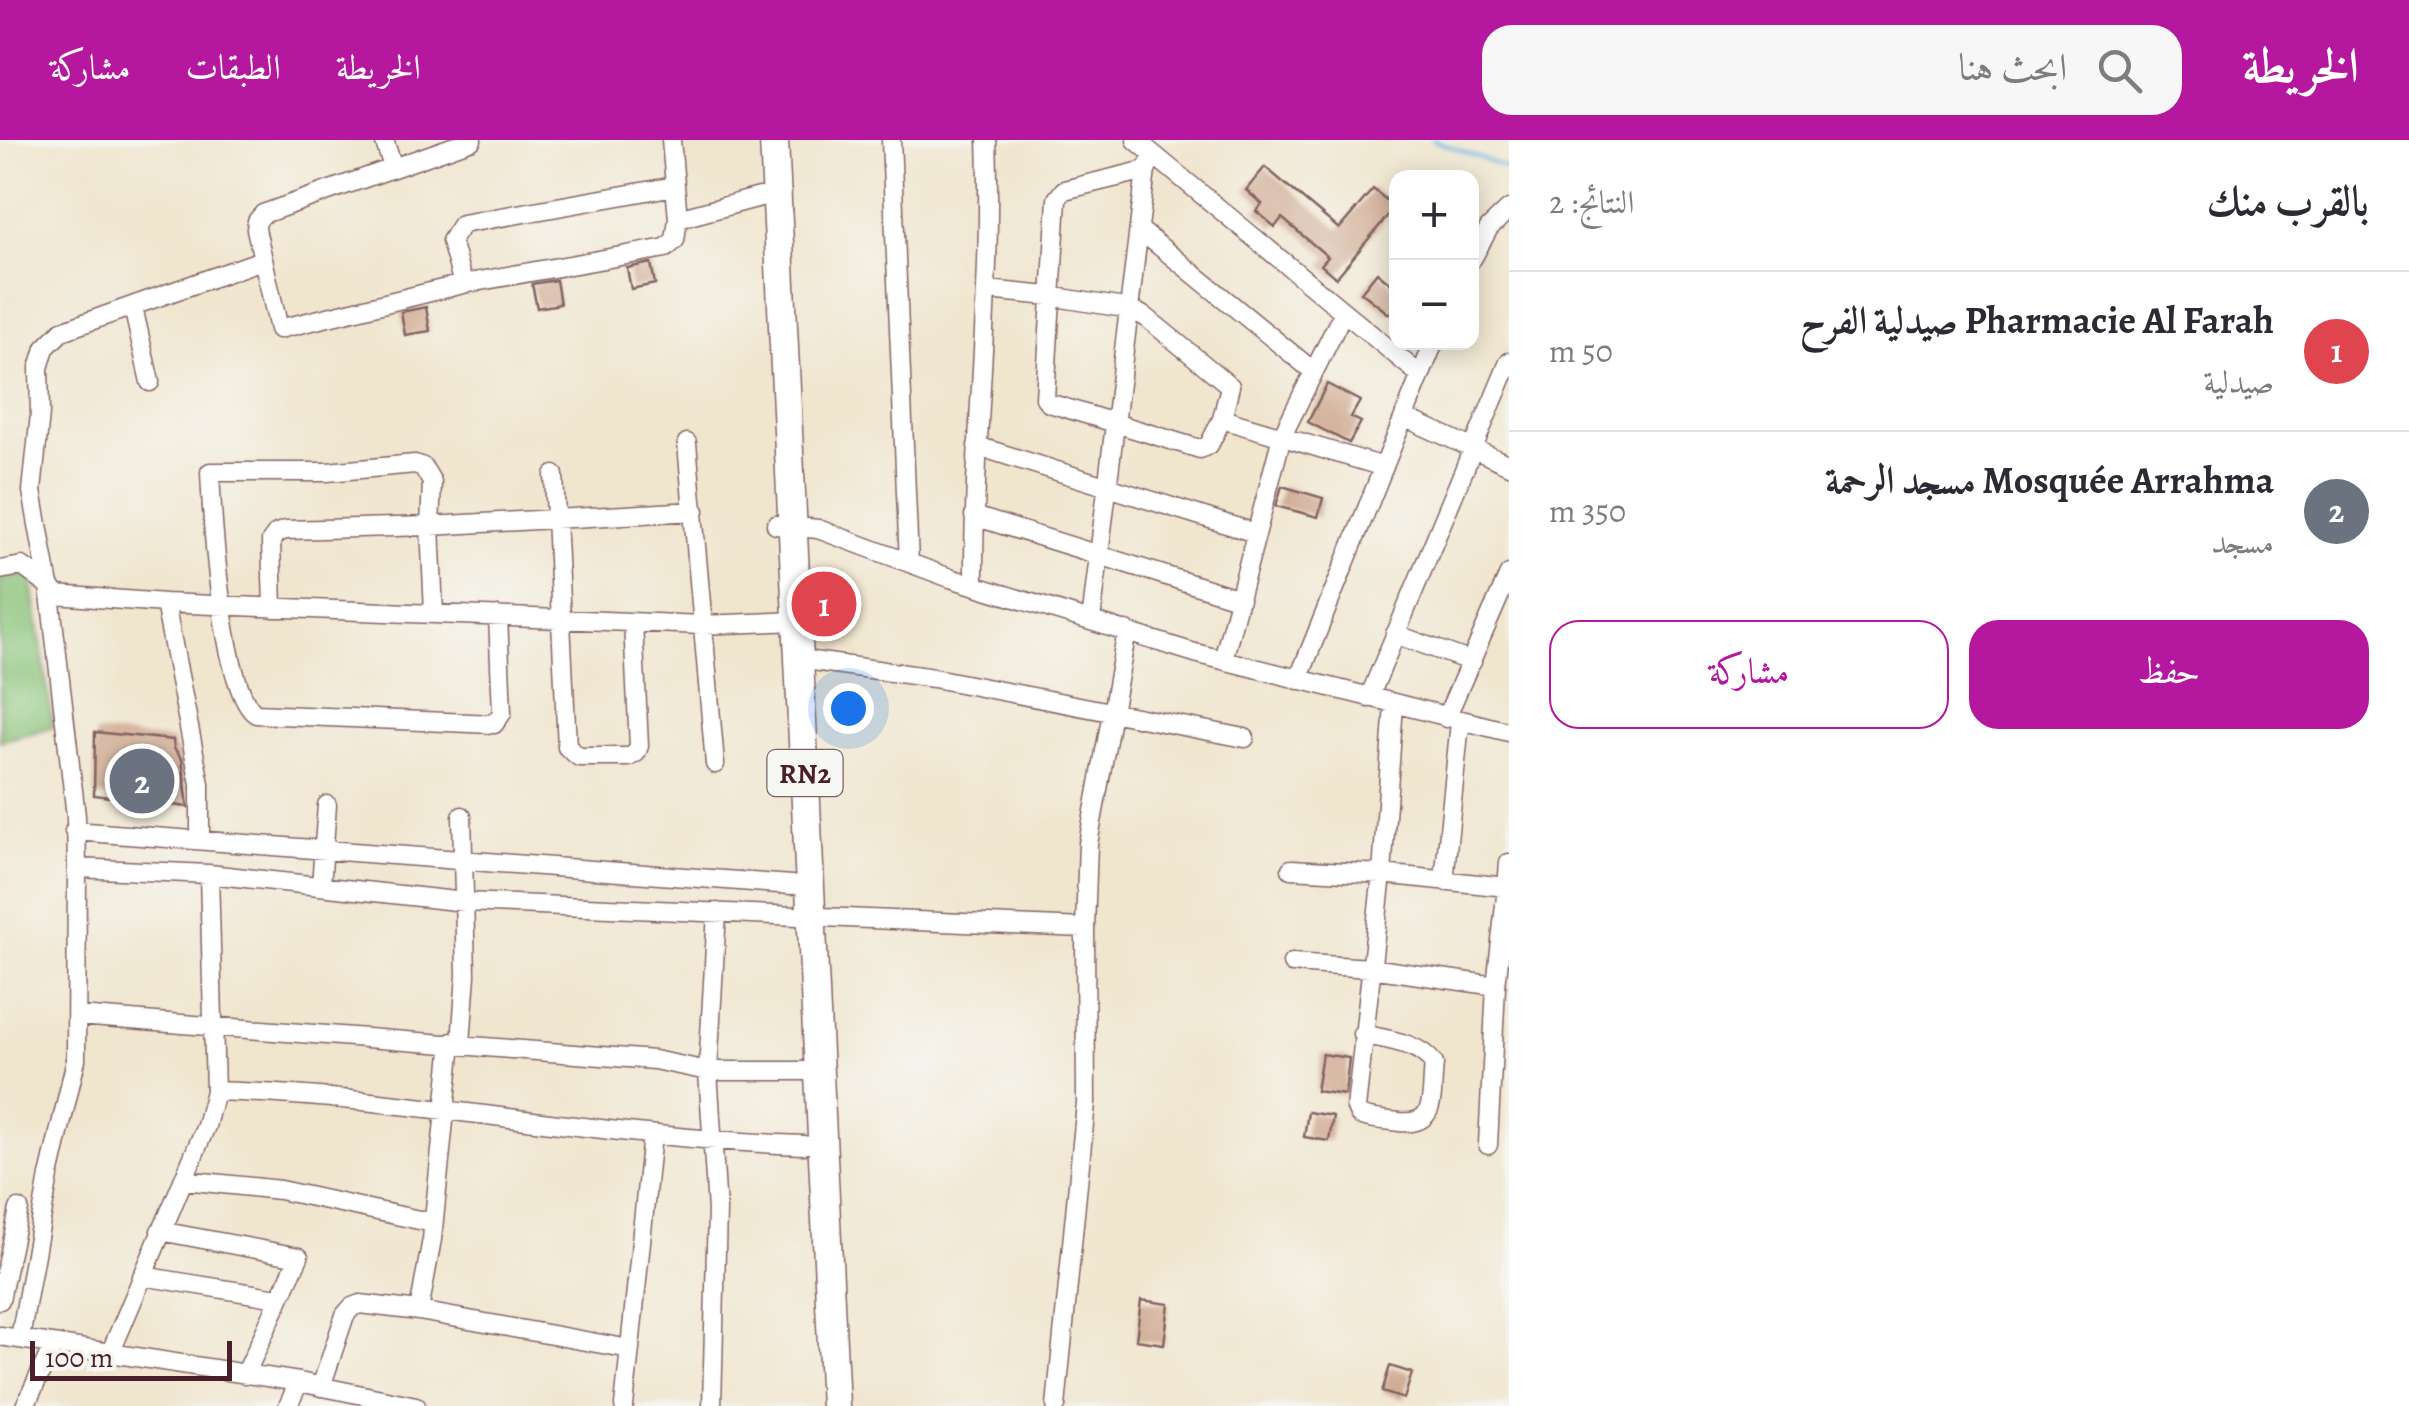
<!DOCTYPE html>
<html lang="ar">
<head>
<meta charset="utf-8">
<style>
  :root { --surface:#fff; --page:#f7f7f7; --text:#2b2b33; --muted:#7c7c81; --line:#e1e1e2; --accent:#b5179e }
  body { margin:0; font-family:Alegreya,Amiri,serif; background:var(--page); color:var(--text); direction:rtl }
  .controls { position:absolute; right:30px; top:30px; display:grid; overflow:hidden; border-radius:20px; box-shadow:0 5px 25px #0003 }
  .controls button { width:90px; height:90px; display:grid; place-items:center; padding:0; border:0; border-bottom:2px solid var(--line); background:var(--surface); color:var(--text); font:50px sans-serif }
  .scale { position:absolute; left:30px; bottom:25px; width:202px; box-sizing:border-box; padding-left:10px; border:5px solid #4a1f2b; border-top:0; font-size:28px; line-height:35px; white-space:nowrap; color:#4a1f2b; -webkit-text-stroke:8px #f6f6f2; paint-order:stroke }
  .you { position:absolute; left:848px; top:568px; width:35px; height:35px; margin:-25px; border:8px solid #fff; border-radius:50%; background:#1a73e8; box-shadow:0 0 0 15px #1a73e833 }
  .badge { display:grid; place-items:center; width:65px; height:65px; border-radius:50%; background:var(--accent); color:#fff; font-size:32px; font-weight:700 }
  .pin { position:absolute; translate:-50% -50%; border:5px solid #fff; box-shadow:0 2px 10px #0006 }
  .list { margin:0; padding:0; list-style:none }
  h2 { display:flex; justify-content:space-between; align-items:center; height:130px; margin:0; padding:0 40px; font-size:42px }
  h2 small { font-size:32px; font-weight:400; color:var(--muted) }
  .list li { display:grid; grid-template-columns:65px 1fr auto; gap:30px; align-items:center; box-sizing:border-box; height:160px; padding:0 40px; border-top:2px solid var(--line) }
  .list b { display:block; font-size:38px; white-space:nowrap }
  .list p { margin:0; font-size:32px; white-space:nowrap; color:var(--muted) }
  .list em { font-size:32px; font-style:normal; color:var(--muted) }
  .actions { display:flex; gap:20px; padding:30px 40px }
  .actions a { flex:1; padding:22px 0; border:2px solid var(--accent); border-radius:30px; text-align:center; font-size:35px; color:var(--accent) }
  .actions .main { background:var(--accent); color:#fff }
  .icon { flex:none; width:55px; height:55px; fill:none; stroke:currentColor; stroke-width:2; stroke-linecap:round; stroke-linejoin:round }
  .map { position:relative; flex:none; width:1509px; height:1266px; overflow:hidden; direction:ltr }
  header { display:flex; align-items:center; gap:60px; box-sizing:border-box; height:140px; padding:0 50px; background:var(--accent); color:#fff }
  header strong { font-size:48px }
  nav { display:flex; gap:55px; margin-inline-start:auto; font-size:35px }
  .search { width:700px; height:90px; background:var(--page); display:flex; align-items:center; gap:25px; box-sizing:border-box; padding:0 35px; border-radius:30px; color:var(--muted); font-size:38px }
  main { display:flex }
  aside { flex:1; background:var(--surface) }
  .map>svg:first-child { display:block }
  .green { fill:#89c378; stroke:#6a7152; stroke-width:2.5 }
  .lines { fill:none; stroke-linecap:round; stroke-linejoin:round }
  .stream { stroke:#63b1dd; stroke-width:4 }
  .building { fill:#cba085 }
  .minor-casing { stroke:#846464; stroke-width:21 }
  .highway-casing { stroke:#846464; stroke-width:31 }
  .minor { stroke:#fff; stroke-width:18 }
  .highway { stroke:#fff; stroke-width:28 }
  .labels { text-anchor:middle; stroke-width:8; stroke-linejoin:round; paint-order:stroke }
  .shield { fill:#f6f6f2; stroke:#7e6067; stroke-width:2.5 }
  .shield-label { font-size:28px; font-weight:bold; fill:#4a1f2b }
</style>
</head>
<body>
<header>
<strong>الخريطة</strong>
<div class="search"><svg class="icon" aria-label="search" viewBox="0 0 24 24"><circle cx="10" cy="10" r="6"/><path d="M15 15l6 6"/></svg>ابحث هنا</div>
<nav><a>الخريطة</a><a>الطبقات</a><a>مشاركة</a></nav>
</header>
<main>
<aside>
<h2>بالقرب منك<small>النتائج: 2</small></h2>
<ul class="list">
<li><span class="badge" style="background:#e0444e">1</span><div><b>Pharmacie Al Farah صيدلية الفرح</b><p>صيدلية</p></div><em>50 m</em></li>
<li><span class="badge" style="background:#6b7280">2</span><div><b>Mosquée Arrahma مسجد الرحمة</b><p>مسجد</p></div><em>350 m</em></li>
</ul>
<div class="actions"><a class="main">حفظ</a><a>مشاركة</a></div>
</aside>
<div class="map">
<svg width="1509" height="1266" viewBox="0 0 1509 1266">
  <rect width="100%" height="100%" fill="#f6f6f2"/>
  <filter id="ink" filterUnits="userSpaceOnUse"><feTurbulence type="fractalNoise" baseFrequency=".01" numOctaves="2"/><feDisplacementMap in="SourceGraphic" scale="20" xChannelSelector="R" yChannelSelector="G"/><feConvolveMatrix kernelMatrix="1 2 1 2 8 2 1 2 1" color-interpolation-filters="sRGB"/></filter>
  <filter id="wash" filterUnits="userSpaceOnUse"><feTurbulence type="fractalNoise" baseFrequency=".0048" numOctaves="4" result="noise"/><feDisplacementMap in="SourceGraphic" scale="40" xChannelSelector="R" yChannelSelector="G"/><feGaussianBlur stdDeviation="2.25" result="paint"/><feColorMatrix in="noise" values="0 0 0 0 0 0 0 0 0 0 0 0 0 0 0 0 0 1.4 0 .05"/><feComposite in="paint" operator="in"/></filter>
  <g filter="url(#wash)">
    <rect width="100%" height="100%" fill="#f0e5cd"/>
    <path class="green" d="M23,435L31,436L53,587L0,601V439Z"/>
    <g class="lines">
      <path class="stream" d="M1433,0L1509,29"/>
    </g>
    <g id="blocks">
      <path class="building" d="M1265,27L1339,89L1373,49L1395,67L1336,138L1321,125L1328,117L1282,78L1275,87L1256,71L1262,64L1246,50Z
        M651,123L655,144L631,149L627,128Z
        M1377,132L1396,148V164L1389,174L1361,152Z
        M556,140L560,164L537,168L532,144Z
        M426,167L430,191L405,195L401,172Z
        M1327,244L1360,261L1351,277L1361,282L1349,303L1308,282Z
        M1282,346L1323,358L1318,377L1276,366Z
        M95,592L173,600L174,608L182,619L188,667L94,655Z
        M1322,914L1349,918L1345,955L1316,951Z
        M1308,972L1333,976L1329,1001L1304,997Z
        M1141,1160L1169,1164L1164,1204L1136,1200Z
        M1390,1226L1412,1233L1404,1259L1382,1252Z"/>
    </g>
  </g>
  <g filter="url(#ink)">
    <use href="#blocks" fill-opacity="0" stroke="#846464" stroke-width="2.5"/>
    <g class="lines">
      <g class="minor-casing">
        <path id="minor" d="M384,0L393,27
          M472,0L263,74L257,81L256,89L279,189L463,144L666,108L675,100L678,79
          M671,0L678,79L760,57
          M891,0L909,423
          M1136,0L1419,234
          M1141,91L1313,231
          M1472,119L1489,88L1509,69
          M463,144L451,101L462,84L675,46
          M987,150L1049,156L1131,169L1147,178L1230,246L1222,279L1209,305L1200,309L1049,263L1045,258L1057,59L1064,50L1146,30
          M133,167L150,242
          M1404,277L1509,325
          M1222,279L1384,327
          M687,303L715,624
          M977,306L1255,393
          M554,335L567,607L579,617H629L636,613L639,606L633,483
          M974,376L1240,459
          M776,385L818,389L950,438L1195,513L1509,592
          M0,430L22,426L49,446L56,455L165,463
          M974,444C973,296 993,148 987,0
          M273,468L271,401L277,393L286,390L430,386L695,371
          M434,473L430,386L432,342L423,327L415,324L327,332H210C212,376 222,552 256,574L494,584L502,573L498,476
          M1091,481L1146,30L1153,16
          M1395,494L1472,522
          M799,519L934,538L1245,598
          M1223,520L1282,296L1343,173
          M1298,540L1434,202
          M1369,558L1509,222
          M1446,578L1509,434
          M74,691L792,745
          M200,699V644L165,463L702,485L797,481
          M77,728L76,676L49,446L32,351L40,274L39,228L45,208L62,191L262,120
          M1291,729L1382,734L1507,747L1509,723
          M1444,741L1460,582
          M321,746L327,665
          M1292,823L1371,828L1496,846L1488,1005
          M1496,846L1507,747
          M78,876L654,920L708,931H819
          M1362,894C1387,900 1419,902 1434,924C1430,955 1439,986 1399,982C1385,980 1372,980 1359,975L1356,968L1382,734L1394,564
          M461,903L466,835L462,676
          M215,951C413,957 607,999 804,1005
          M184,1040L280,1050L433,1083
          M160,1091L299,1117L245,1235
          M142,1136L278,1158
          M0,1160L19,1069
          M419,1171L432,1099L452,902
          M0,1196L299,1242L416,1266
          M20,1198L49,1036L76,920L77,728L209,734L465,762L1085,788
          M110,1214L206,986L215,951L209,734
          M321,1247L345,1175L352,1167L360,1164L419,1171L630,1209
          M25,1266L53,1206
          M288,1266L299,1242
          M624,1266L652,995
          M712,1266L717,1070L708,931L717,772
          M1056,1266L1086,963L1085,788L1088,704L1127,491"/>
      </g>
      <g class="highway-casing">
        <path id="highway" d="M774,0L835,1266"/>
      </g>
      <use href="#minor" class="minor"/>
      <use href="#highway" class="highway"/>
    </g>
  </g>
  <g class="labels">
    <rect class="shield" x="767.5" y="610" width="75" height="46" rx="8"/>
    <g class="shield-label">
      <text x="805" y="643">RN2</text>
    </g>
  </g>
</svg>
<div class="controls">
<button>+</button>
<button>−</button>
</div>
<div class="scale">100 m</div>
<div class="you"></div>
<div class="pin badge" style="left:824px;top:464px;background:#e0444e">1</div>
<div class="pin badge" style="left:142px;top:641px;background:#6b7280">2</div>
</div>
</main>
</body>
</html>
